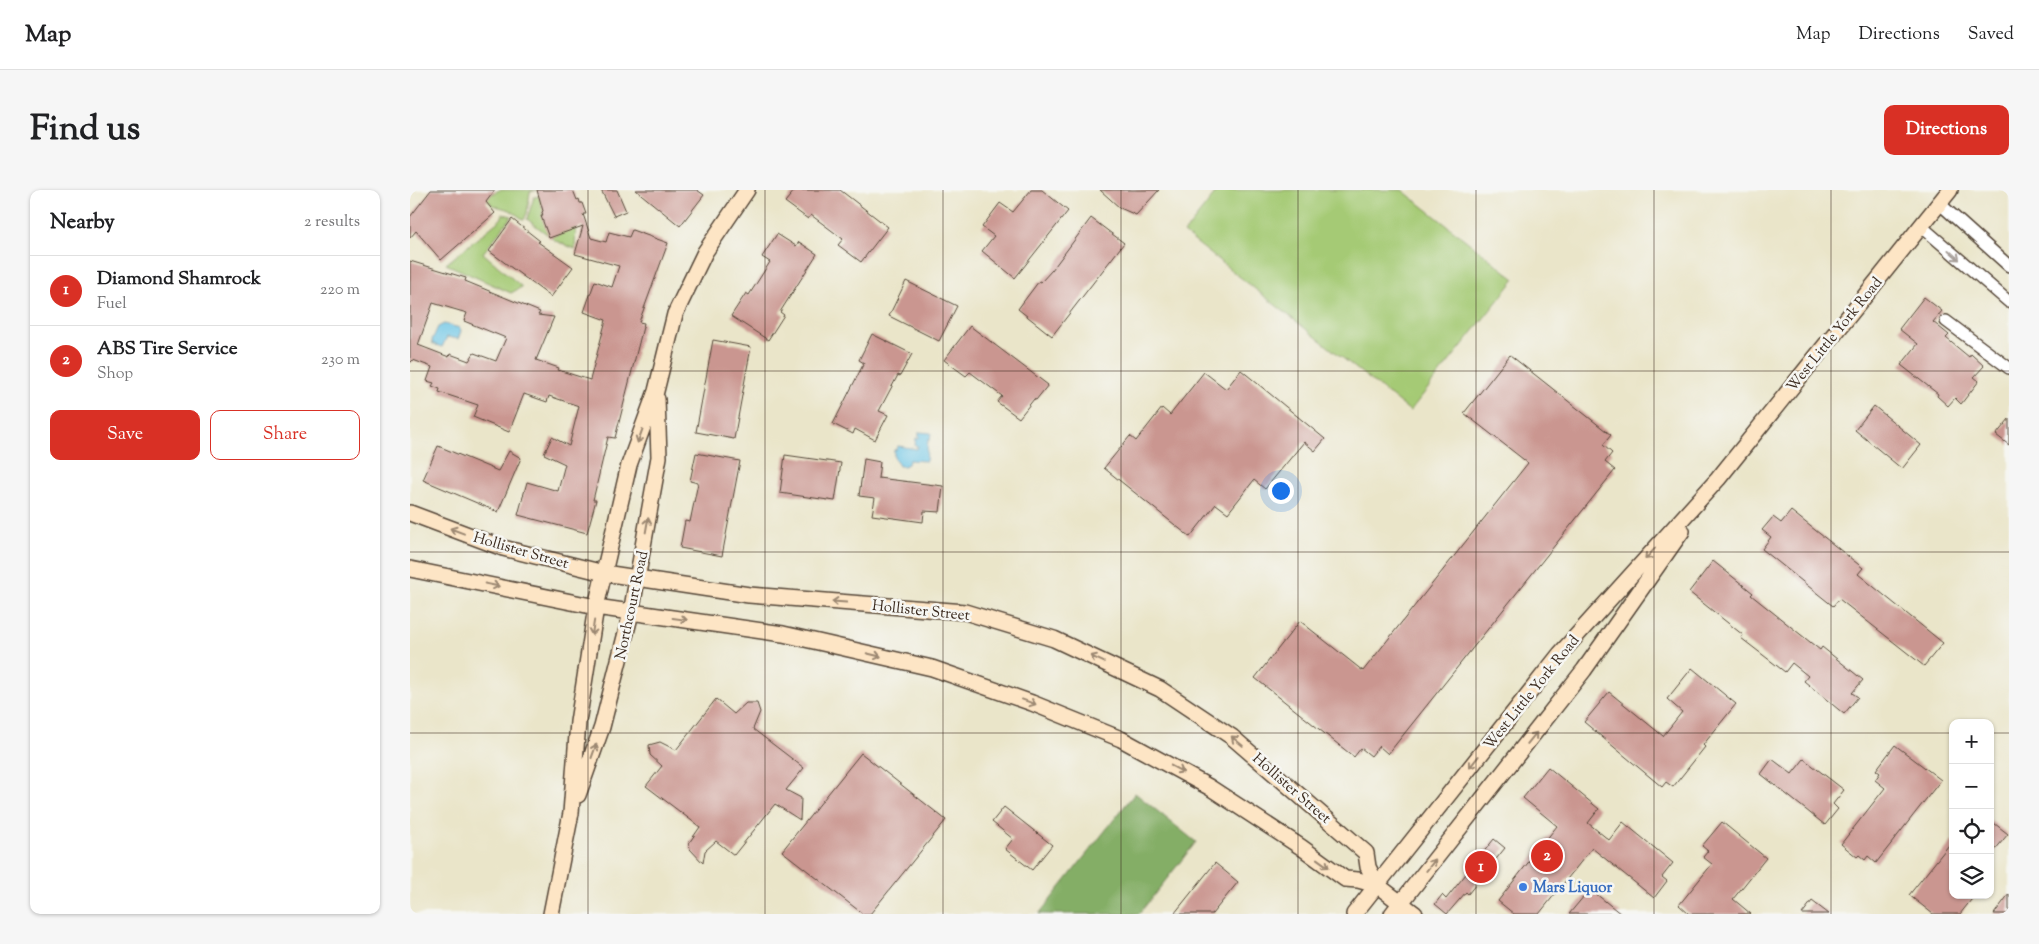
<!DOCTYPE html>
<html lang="en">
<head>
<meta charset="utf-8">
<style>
  :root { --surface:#fff; --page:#f6f6f6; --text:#202124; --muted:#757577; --line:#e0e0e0; --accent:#d93025 }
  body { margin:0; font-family:"Sorts Mill Goudy",serif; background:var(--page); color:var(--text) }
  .controls { position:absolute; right:15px; bottom:15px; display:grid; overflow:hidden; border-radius:10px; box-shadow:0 1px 4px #0004 }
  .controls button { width:45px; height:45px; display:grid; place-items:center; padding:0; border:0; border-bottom:1px solid var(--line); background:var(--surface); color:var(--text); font:25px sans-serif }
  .you { position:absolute; left:870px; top:300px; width:18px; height:18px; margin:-12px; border:4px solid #fff; border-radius:50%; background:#1a73e8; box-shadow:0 0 0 8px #1a73e833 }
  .badge { display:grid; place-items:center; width:32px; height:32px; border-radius:50%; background:var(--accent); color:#fff; font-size:16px; font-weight:700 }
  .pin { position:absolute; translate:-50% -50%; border:2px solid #fff; box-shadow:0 1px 5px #0006 }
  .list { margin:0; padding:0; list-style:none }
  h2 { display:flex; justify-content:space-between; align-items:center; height:65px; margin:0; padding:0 20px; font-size:21px }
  h2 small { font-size:16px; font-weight:400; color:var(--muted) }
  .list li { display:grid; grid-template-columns:32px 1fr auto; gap:15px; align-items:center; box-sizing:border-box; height:70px; padding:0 20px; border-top:1px solid var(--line) }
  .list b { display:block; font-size:19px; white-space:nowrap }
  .list p { margin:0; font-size:16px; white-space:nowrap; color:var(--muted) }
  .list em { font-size:16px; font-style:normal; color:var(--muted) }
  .actions { display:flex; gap:10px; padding:15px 20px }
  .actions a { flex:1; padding:11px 0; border:1px solid var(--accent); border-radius:10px; text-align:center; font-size:18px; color:var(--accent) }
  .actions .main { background:var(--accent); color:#fff }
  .icon { flex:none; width:28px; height:28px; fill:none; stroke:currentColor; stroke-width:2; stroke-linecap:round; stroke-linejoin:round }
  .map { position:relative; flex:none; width:1599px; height:724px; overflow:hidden; border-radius:10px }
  header { display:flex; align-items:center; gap:30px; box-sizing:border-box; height:70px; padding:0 25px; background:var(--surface); border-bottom:1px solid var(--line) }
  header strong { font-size:24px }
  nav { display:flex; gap:28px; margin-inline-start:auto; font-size:18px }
  .intro { display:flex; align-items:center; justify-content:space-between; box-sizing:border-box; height:120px; padding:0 30px }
  h1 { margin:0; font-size:35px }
  .button { padding:12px 22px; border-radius:10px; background:var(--accent); color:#fff; font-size:18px; font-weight:700 }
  main { display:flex; gap:30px; padding:0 30px }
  aside { flex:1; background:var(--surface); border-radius:10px; box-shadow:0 1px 4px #0004 }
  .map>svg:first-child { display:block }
  .green { fill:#a5ca74; stroke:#707a49 }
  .forest { fill:#84ae66; stroke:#606c42 }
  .water { fill:#68c4e6; stroke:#527782 }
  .building { fill:#ca9690; fill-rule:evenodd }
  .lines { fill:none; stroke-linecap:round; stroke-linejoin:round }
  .street-casing { stroke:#554638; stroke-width:14 }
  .secondary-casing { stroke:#554638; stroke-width:18 }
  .street { stroke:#fff; stroke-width:11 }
  .secondary { stroke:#fde5c5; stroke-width:15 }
  .oneway { stroke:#a79f9a }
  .oneway2 { stroke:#9c8872 }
  .grid { fill:none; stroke:#3b2a1e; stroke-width:1; stroke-opacity:0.55 }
  .shop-dot { fill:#3f7fe0; stroke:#f6f6f2; stroke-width:2 }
  .labels { text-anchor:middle; stroke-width:5; stroke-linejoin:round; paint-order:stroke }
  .street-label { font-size:15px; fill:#3b2a1e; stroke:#f6f6f2 }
  .shop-label { font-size:15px; font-weight:bold; fill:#366cbe; stroke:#f6f6f2; text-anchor:start }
</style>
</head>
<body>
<header>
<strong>Map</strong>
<nav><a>Map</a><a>Directions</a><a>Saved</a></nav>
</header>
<div class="intro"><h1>Find us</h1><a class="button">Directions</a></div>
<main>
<aside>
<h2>Nearby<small>2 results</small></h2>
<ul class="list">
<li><span class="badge">1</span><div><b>Diamond Shamrock</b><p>Fuel</p></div><em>220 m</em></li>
<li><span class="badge">2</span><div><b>ABS Tire Service</b><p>Shop</p></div><em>230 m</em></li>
</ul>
<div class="actions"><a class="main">Save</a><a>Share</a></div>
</aside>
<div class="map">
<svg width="1599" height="724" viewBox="0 0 1599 724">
  <rect width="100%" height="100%" fill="#f6f6f2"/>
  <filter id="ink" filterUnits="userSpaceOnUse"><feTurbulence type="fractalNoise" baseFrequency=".02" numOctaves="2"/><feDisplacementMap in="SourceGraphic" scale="10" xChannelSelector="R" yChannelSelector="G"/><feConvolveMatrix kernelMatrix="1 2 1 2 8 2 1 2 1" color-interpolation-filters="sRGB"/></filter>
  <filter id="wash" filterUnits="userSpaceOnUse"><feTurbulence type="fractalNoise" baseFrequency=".0096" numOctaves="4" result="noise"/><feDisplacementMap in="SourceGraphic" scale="20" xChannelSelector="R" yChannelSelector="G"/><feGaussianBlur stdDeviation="1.12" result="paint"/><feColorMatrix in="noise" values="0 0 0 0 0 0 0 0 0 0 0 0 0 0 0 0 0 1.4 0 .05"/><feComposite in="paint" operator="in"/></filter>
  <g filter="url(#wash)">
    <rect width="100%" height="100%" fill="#eae5c9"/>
    <path class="green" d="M89,0H127L120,2L117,23L114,30L100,20L82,15L76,8Z
      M808,0H992L1105,89L1000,221L774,43Z
      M129,6L132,18L136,20L132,22L133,26H132L141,47L151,44L150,41L166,36L165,59L146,51L117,29L124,7Z
      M93,24L102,26L73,63L112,97L101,103L36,74L91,29Z"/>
    <path class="forest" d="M725,603L786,652L729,724H629Z"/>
    <path class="water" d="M34,134L50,138L51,141L48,149L37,147L32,157L23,154L22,150L28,137Z
      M509,242L521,243L520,250H518L516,271L499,270L498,274L494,276H489L484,267V260L487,259L488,256L507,259L508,256H505L506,248H509Z"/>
    <g id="blocks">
      <path class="building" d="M21,0H85L76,12L85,23L31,70L6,41L0,48V27Z
        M127,0H163L167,10L169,9L170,13H172L176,24H173L181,48L196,52L199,42L219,47L222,40L258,53L229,132L234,133L205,248L198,247L183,310H186L177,343L108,325L117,292L148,301L155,274L134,264L142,247L159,256L169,216L139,206L137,212L114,204L99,242L63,227L68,215L29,202L30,199L22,196L24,193L17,191L22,177L3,170L0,173V71L56,88L55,91L130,122L128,125L144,127L126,170L149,178L148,180L180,190L196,130L174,122L185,91L202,97L209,76L165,64L173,36L139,48L131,26H133L132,22L133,21ZM23,113L57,123L54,131L96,148L86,171L64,163L59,171L40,164L39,167L8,155Z
        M191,0H207L216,21L204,26Z
        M226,0H287L294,5L270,36Z
        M385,0H430L478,37L451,72L428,55L433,49L401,25L398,29L375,12Z
        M621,0H632L658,21L605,88L572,61L584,46L572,37L590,13L603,22Z
        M690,0H749L726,25L710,18Z
        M681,28L714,53L642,146L608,119L629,91L631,92L642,80Z
        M102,29L130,51L128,52L163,77L141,107L79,61Z
        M367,44L386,56L389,52L407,64L370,122L374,125L358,150L321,126L336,103L339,105L360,72L352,67Z
        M496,91L547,116L529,151L479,126Z
        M1514,107L1532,121L1523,132L1539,145L1536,148L1559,167L1561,164L1574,176L1564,187L1569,191L1551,214L1545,208L1538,216L1527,206L1528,204L1491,175L1508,154L1489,139Z
        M560,136L638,195L626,210L624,209L609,228L587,212L592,206L560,182L556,186L534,170Z
        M462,144L502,164L490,186L488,185L469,221L478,225L465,250L445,239L443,244L423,234L454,173L449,170Z
        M303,150L341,157L324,249L286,242Z
        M1100,165L1201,245L1193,255L1202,263L1195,272L1205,280L978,564L969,556L961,566L951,558L944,567L845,488L890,431L953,481L1118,273L1054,223Z
        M831,180L915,249L905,261L894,252L855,299L844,290L818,323L806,314L780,347L694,278L720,246L726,251L752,218L760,225L794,182L816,199Z
        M1464,216L1511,255L1492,279L1445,240Z
        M1599,229V255L1586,245Z
        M28,256L88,281L99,261L111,268L88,322L13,290Z
        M286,263L330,271L312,366L270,358L275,331L280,332L288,293L280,291Z
        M375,265L431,273L425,311L370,303Z
        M454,269L470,272L468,288L533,296L530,322L514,321L513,332L462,325L465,308L449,306Z
        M1381,321L1453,378L1448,384L1533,453L1514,476L1429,409L1423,416L1352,359L1361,347L1352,340L1363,327L1371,333Z
        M1303,371L1343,403L1341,405L1410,460L1412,457L1453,490L1442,503L1448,507L1434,524L1394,491L1398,486L1382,473L1375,482L1331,448L1333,445L1279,402Z
        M1282,478L1326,514L1293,555L1295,557L1263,597L1256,592L1252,597L1174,532L1199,502L1253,546L1272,522L1257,509Z
        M306,509L324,524L336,513H347L350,522L343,539L394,578L376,600L391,608L390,630L365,614L324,665L306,651L295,661L293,673L280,659L279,653L290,637L236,596L252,576L240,565L239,555L250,552L266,560Z
        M1485,555L1531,590L1466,673L1458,666L1455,670L1449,665L1447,667L1431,654L1475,598L1465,590L1470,583L1466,580Z
        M451,563L536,630L460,724H453L372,661Z
        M1362,569L1382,584L1394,569L1434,600L1423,614L1428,619L1415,635L1351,584Z
        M1138,577L1189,619L1178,633L1199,650L1213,632L1263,673L1252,687L1257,691L1244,708L1182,658L1129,724H1104L1088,711L1147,636L1113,608Z
        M594,617L642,655L622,680L595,659L603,649L582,632Z
        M1580,630L1598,644L1580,666Z
        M1312,632L1356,668L1323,709L1341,724H1279L1269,715L1302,674L1293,667L1298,661L1292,656Z
        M1084,649L1095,658L1058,704L1056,702L1037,724L1025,714L1032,705L1036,709Z
        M1543,650V705H1565L1550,724H1523L1499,705Z
        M805,673L828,692L802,724H764Z
        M1180,699L1211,724H1159Z
        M1599,704V724H1584Z
        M1402,711L1419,724H1392Z"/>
    </g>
  </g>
  <g filter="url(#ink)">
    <use href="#blocks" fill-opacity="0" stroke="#554638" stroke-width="1"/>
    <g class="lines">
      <g class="street-casing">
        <path id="street" d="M1529,13L1599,76
          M1511,36L1599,112
          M1536,131L1599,178"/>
      </g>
      <g class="secondary-casing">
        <path id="secondary" d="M0,323L93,358L194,383L339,405L555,422L644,449L750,499L822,547L956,663L958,677L967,695
          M0,379L186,417L373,444L522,478L622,513L711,549L799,597L891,657L935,689L948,690L967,695L1005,724
          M168,605L192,537L221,423L249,267L247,209
          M141,724L161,623L168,532L186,417L219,275L246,201L265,124L295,62L337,0
          M944,724L1150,464L1308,289L1540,0
          M982,724L1174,480L1272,341"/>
      </g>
      <use href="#street" class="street"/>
      <use href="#secondary" class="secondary"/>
    </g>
    <defs><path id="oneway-shaft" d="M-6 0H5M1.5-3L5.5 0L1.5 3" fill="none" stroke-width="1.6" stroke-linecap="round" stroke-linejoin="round" transform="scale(1.25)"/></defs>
    <use class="oneway" href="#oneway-shaft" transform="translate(1544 65) rotate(42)"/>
    <g class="oneway2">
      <use href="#oneway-shaft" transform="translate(230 246) rotate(110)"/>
      <use href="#oneway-shaft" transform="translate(237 335) rotate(-80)"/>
      <use href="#oneway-shaft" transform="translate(47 341) rotate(-159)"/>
      <use href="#oneway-shaft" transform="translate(1240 364) rotate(132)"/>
      <use href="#oneway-shaft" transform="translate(82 395) rotate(12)"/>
      <use href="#oneway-shaft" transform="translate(429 412) rotate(-176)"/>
      <use href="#oneway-shaft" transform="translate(270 429) rotate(8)"/>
      <use href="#oneway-shaft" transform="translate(183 438) rotate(99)"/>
      <use href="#oneway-shaft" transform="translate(464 465) rotate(13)"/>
      <use href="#oneway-shaft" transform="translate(687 469) rotate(-155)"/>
      <use href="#oneway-shaft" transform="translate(619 512) rotate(20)"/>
      <use href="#oneway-shaft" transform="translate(1122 548) rotate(-51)"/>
      <use href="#oneway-shaft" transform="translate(827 551) rotate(-140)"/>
      <use href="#oneway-shaft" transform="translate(184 561) rotate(-70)"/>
      <use href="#oneway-shaft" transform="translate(1064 572) rotate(128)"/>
      <use href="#oneway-shaft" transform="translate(767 579) rotate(28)"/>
      <use href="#oneway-shaft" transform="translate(913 673) rotate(36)"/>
      <use href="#oneway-shaft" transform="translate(1021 675) rotate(-52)"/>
    </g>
  </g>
  <path class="grid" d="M178,0V724M355,0V724M533,0V724M711,0V724M888,0V724M1066,0V724M1244,0V724M1421,0V724M0,181H1599M0,362H1599M0,543H1543M1580,543H1599"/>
  <circle class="shop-dot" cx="1113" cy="697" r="5"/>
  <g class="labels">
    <g class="street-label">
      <text transform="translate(1424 144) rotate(-51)" y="5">West Little York Road</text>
      <text transform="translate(111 360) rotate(16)" y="5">Hollister Street</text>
      <text transform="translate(221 415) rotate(-78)" y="5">Northcourt Road</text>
      <text transform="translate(511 420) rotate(6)" y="5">Hollister Street</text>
      <text transform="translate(1121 502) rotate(-51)" y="5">West Little York Road</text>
      <text transform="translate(882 598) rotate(41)" y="5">Hollister Street</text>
    </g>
    <g class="shop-label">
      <text x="1123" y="702">Mars Liquor</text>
    </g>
  </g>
</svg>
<div class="controls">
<button>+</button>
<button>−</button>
<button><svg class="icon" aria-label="locate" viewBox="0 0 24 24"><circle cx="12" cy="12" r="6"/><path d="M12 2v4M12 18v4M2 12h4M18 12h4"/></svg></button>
<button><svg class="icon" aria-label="layers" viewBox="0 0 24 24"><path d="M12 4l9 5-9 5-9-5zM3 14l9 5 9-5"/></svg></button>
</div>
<div class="you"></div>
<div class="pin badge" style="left:1071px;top:677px">1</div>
<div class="pin badge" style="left:1137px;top:666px">2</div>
</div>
</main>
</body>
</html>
